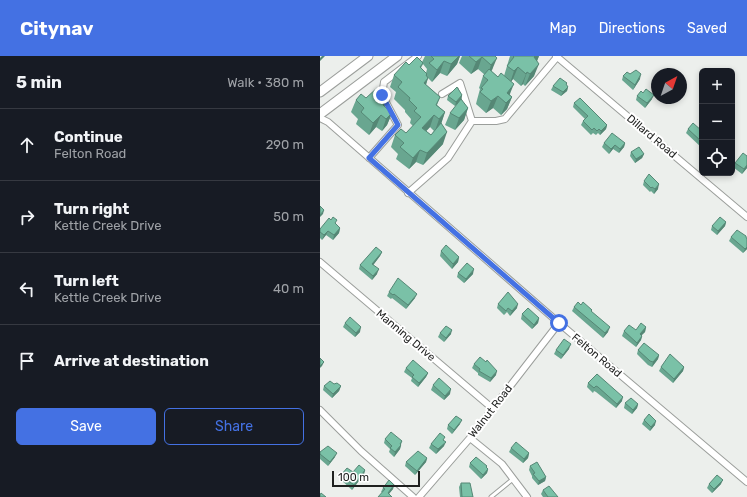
<!DOCTYPE html>
<html lang="en">
<head>
<meta charset="utf-8">
<style>
  :root { --surface:#171b24; --page:#242831; --text:#f1f3f6; --muted:#9ea1a6; --line:#363941; --accent:#4471e3 }
  body { margin:0; font-family:Rubik,sans-serif; background:var(--page); color:var(--text) }
  .controls { position:absolute; right:12px; top:12px; display:grid; overflow:hidden; border-radius:6px; box-shadow:0 2px 6px #0003 }
  .controls button { width:36px; height:36px; display:grid; place-items:center; padding:0; border:0; border-bottom:1px solid var(--line); background:var(--surface); color:var(--text); font:20px sans-serif }
  .compass { position:absolute; left:331px; top:12px; width:36px; height:36px; border-radius:50%; background:var(--surface); box-shadow:0 2px 6px #0003; rotate:40deg }
  .scale { position:absolute; left:12px; bottom:10px; width:88px; box-sizing:border-box; padding-left:4px; border:2px solid #1f201f; border-top:0; font-size:11px; line-height:14px; white-space:nowrap; color:#1f201f; -webkit-text-stroke:3px #fff; paint-order:stroke }
  .stop { position:absolute; width:12px; height:12px; margin:-9px; border:3px solid #4471e3; border-radius:50%; background:#fff }
  .stop.end { background:#4471e3; border-color:#fff; box-shadow:0 1px 4px #0008 }
  .list { margin:0; padding:0; list-style:none }
  h2 { display:flex; justify-content:space-between; align-items:center; height:52px; margin:0; padding:0 16px; font-size:17px }
  h2 small { font-size:13px; font-weight:400; color:var(--muted) }
  .list li { display:grid; grid-template-columns:26px 1fr auto; gap:12px; align-items:center; box-sizing:border-box; height:72px; padding:0 16px; border-top:1px solid var(--line) }
  .list b { display:block; font-size:15px; white-space:nowrap }
  .list p { margin:0; font-size:13px; white-space:nowrap; color:var(--muted) }
  .list em { font-size:13px; font-style:normal; color:var(--muted) }
  .actions { display:flex; gap:8px; padding:12px 16px }
  .actions a { flex:1; padding:9px 0; border:1px solid var(--accent); border-radius:6px; text-align:center; font-size:14px; color:var(--accent) }
  .actions .main { background:var(--accent); color:#fff }
  .icon { flex:none; width:22px; height:22px; fill:none; stroke:currentColor; stroke-width:2; stroke-linecap:round; stroke-linejoin:round }
  .map { position:relative; flex:none; width:427px; height:441px; overflow:hidden }
  header { display:flex; align-items:center; gap:24px; box-sizing:border-box; height:56px; padding:0 20px; background:var(--accent); color:#fff }
  header strong { font-size:19px }
  nav { display:flex; gap:22px; margin-inline-start:auto; font-size:14px }
  main { display:flex }
  aside { flex:1; background:var(--surface) }
  .map>svg:first-child { display:block }
  .lines { fill:none; stroke-linecap:round; stroke-linejoin:round }
  .lane-casing { stroke:#9b9e9b; stroke-width:5 }
  .street-casing { stroke:#9b9e9b; stroke-width:8 }
  .secondary-casing { stroke:#9b9e9b; stroke-width:11 }
  .lane { stroke:#fff; stroke-width:3 }
  .street { stroke:#fff; stroke-width:6 }
  .secondary { stroke:#fff; stroke-width:9 }
  .wall { fill:#69a690; fill-rule:evenodd }
  .shaded-wall { fill:#558775 }
  .building { fill:#7ac1a7; stroke:#558775 }
  .route { stroke:#4471e3; stroke-width:5 }
  .labels { text-anchor:middle; stroke-width:4; stroke-linejoin:round; paint-order:stroke }
  .street-label { font-size:11px; fill:#1f201f; stroke:#fff }
</style>
</head>
<body>
<header>
<strong>Citynav</strong>
<nav><a>Map</a><a>Directions</a><a>Saved</a></nav>
</header>
<main>
<aside>
<h2>5 min<small>Walk · 380 m</small></h2>
<ul class="list">
<li><svg class="icon" aria-label="ahead" viewBox="0 0 24 24"><path d="M12 20V5M6 11l6-6 6 6"/></svg><div><b>Continue</b><p>Felton Road</p></div><em>290 m</em></li>
<li><svg class="icon" aria-label="right" viewBox="0 0 24 24"><path d="M7 20v-9h11M14 6l5 5-5 5"/></svg><div><b>Turn right</b><p>Kettle Creek Drive</p></div><em>50 m</em></li>
<li><svg class="icon" aria-label="left" viewBox="0 0 24 24"><path d="M17 20v-9H6M10 6l-5 5 5 5"/></svg><div><b>Turn left</b><p>Kettle Creek Drive</p></div><em>40 m</em></li>
<li><svg class="icon" aria-label="arrive" viewBox="0 0 24 24"><path d="M6 21V4h12l-3 4 3 4H6"/></svg><div><b>Arrive at destination</b></div></li>
</ul>
<div class="actions"><a class="main">Save</a><a>Share</a></div>
</aside>
<div class="map">
<svg width="427" height="441" viewBox="0 0 427 441">
  <rect width="100%" height="100%" fill="#ecefec"/>
  <g class="lines">
    <g class="lane-casing">
      <path id="lane" d="M171,441L193,423"/>
    </g>
    <g class="street-casing">
      <path id="street" d="M236,0L427,161
        M122,38L140,27L152,65
        M0,62L8,66L239,267L427,426
        M152,65H176L185,63L237,1
        M49,102L78,69L62,39L64,26L98,0
        M88,137L128,102L152,65
        M0,206L172,352
        M0,354L41,395L93,441
        M150,382L182,408L207,441
        M99,441L150,382L239,267"/>
    </g>
    <g class="secondary-casing">
      <path id="secondary" d="M0,36L48,0
        M0,58L77,0"/>
    </g>
    <use href="#lane" class="lane"/>
    <use href="#street" class="street"/>
    <use href="#secondary" class="secondary"/>
  </g>
  <path class="wall" d="M105,0H140L137,8L127,20L120,17L112,26L108,22L106,29L120,41L117,49L125,56L121,68L123,88L103,109L96,106L89,113L76,103L78,98L71,91L75,79L86,77L93,70L90,67L91,63L85,56V54L74,43L76,36L70,31L74,19L102,6ZM103,8L107,13L106,17L101,12ZM110,71L114,75L111,79L106,75Z
    M142,0H175L172,14L171,15L178,21L184,20L190,0H219L217,5L214,20L205,30L203,28L201,30L193,23L191,26L190,39L192,41L187,53L181,59L173,52L166,57L156,48L157,44L160,33L159,32L163,20L165,19L158,13L151,18L139,7Z
    M310,18L320,23L313,34L302,24L303,20Z
    M246,29L248,31L247,35L241,40L231,34L233,30Z
    M142,39L141,44L135,50L127,44L128,40Z
    M317,40L332,43L325,52L316,44Z
    M46,42H68L64,50L72,57L67,69L62,75L56,71L49,79L36,68L38,63L31,56L36,44Z
    M254,47L287,69L286,73L280,79L278,77L276,79L273,77L271,79L261,69L263,65L265,63L253,51Z
    M148,52L144,64L135,74L125,69L130,57Z
    M368,73L382,75V92L366,77Z
    M284,87H305L304,91L299,97L293,93L289,98L282,91Z
    M311,96L324,98L322,102L315,107L310,100Z
    M427,100V112L422,118L413,111L415,107Z
    M324,125L338,133L334,138L331,135L330,136L323,129Z
    M406,166L405,170L397,179L391,174L392,170Z
    M15,167L20,172L19,177L13,184L6,179L2,184L0,182V173Z
    M411,181L426,182L427,183V193L423,197L409,185Z
    M121,195L139,201L138,206L132,213L120,200Z
    M62,196L60,200L53,209L57,218L52,224L39,213L40,209Z
    M138,217L153,218L144,227L137,221Z
    M69,236L95,242L86,253L72,242L71,243L67,240Z
    M178,248L197,252L190,260L187,256L184,259L177,252Z
    M261,249L272,254L271,256L288,276L283,282L252,255L254,251Z
    M202,258L219,262L218,267L212,273L201,263Z
    M25,267L40,276L35,281L23,271Z
    M326,271L325,276L321,279L322,280L321,284L316,291L302,280L304,275L316,274Z
    M120,277L131,278L124,286L118,281Z
    M249,293L241,303L234,298L236,294Z
    M318,294L339,299L338,303L332,311L328,309L317,298Z
    M154,308L176,319L170,326L158,319V317L152,312Z
    M341,311H364L363,315L353,327L339,315Z
    M86,312L108,317L106,321L98,331L91,325L92,322L84,316Z
    M277,318L302,345L296,352L276,336L274,335L273,337L267,331L268,327Z
    M14,328L21,330L19,335L12,342L3,334L4,330Z
    M113,329L130,338L124,344L111,334Z
    M305,347L318,348L317,352L312,358L304,352Z
    M324,364L335,369L330,375L322,368Z
    M140,368L132,378L127,373L128,369Z
    M65,383L82,385L80,393L74,401L69,396L70,393L64,387Z
    M124,384V390L116,398L109,392L111,388Z
    M191,392L209,397L208,402L203,407L189,396Z
    M0,396L15,401L8,410L0,403Z
    M107,402L106,406L95,419L85,410L86,406Z
    M150,407L167,412L168,413L167,417L161,423L149,411Z
    M210,410L226,421L225,425L218,429L212,422V420L209,414Z
    M45,414L44,418L32,434L20,423L21,419L33,416Z
    M141,427L153,441H140L139,431Z
    M389,428H401L392,437L387,432Z
    M74,429L73,433L69,438L61,436L63,432Z
    M223,434L238,441H223L221,438Z"/>
  <path class="shaded-wall" d="M2,0H5L0,5V2Z
    M139,0H140L137,8L127,20L131,8Z
    M215,0H219L217,5L210,13L214,1Z
    M162,1L158,13L151,18L156,6Z
    M177,2L172,14L167,21L171,9Z
    M124,5L120,17L112,26L117,14Z
    M219,8L214,20L205,30L210,18Z
    M198,11L193,23L190,27L194,15Z
    M207,16L203,28L201,30L206,18Z
    M107,18L104,27L108,22L104,34L99,39L106,19Z
    M321,18L320,23L313,34L315,29Z
    M194,28L189,40L187,37Z
    M248,31L247,35L241,40L243,36Z
    M142,39L141,44L135,50L136,46Z
    M334,39L332,43L325,52L327,47Z
    M178,40L173,52L166,57L171,45Z
    M192,41L187,53L181,59L186,47Z
    M68,42L63,54V49Z
    M148,52L144,64L135,74L139,62Z
    M125,56L121,68L115,75L119,63Z
    M72,57L67,69L62,75L66,63Z
    M61,59L56,71L49,79L53,67Z
    M114,59L110,71L98,84L102,72Z
    M287,69L286,73L280,79L281,75Z
    M127,76L123,88L103,109L107,97Z
    M305,87L304,91L299,97L300,93Z
    M295,89L293,93L289,98L291,93Z
    M100,94L96,106L89,113L93,102Z
    M324,98L322,102L315,107L316,103Z
    M427,109V112L422,118L424,113Z
    M339,128L338,133L334,138L335,133Z
    M4,154L3,158L0,161V159Z
    M406,166L405,170L397,179L398,175Z
    M20,172L19,177L13,184L14,179Z
    M8,175L6,179L2,184L4,179Z
    M427,191V193L423,197L425,193Z
    M62,196L60,200L51,212L52,208Z
    M139,201L138,206L132,213L133,208Z
    M59,213L57,218L52,224L53,220Z
    M154,213L153,218L144,227L146,223Z
    M97,238L95,242L86,253L88,249Z
    M198,248L197,252L190,260L192,255Z
    M219,262L218,267L212,273L214,269Z
    M41,271L40,276L35,281L36,277Z
    M290,271L288,276L283,282L285,277Z
    M326,271L325,276L319,282L320,278Z
    M132,274L131,278L124,286L126,282Z
    M322,280L321,284L316,291L317,287Z
    M251,288L249,293L241,303L243,299Z
    M339,299L338,303L332,311L333,306Z
    M4,306L2,310L0,312V310Z
    M364,311L363,315L353,327L354,323Z
    M177,315L176,319L170,326L171,322Z
    M108,317L106,321L98,331L99,327Z
    M21,330L19,335L12,342L13,338Z
    M131,333L130,338L124,344L125,340Z
    M303,341L302,345L296,352L297,348Z
    M318,348L317,352L312,358L313,354Z
    M142,364L140,368L132,378L134,374Z
    M336,365L335,369L330,375L331,371Z
    M126,386L124,390L116,398L118,393Z
    M81,389L80,393L74,401L75,396Z
    M17,397L15,401L8,410L10,406Z
    M209,397L208,402L203,407L204,403Z
    M107,402L106,406L95,419L97,415Z
    M168,413L167,417L161,423L163,419Z
    M45,414L44,418L32,434L34,429Z
    M226,421L225,425L218,429L219,425Z
    M403,424L401,428L392,437L394,433Z
    M74,429L73,433L66,441L68,437Z"/>
  <path class="building" d="M111,0H139L131,8L124,5L117,14L109,7L114,3Z
    M149,0H175L177,2L171,9L162,1L156,6Z
    M193,0H215L214,1L219,8L210,18L207,16L206,18L198,11L194,15L187,10L194,1Z
    M97,1L103,7L100,11L107,18L106,19L108,22L104,27L120,41L116,49L125,56L119,63L114,59L102,72L111,79L121,67L127,76L107,97L100,94L93,102L80,91L84,87L75,79L81,73L86,77L101,61L94,55L97,52L89,44L90,42L78,31L82,26L74,19L84,8L86,6L89,9Z
    M169,13L178,21L181,17L194,28L187,37L192,41L186,47L178,40L171,45L160,36L163,33L161,32L168,24L163,20Z
    M316,14L321,18L315,29L303,20L307,16L310,18Z
    M240,22L247,27L246,28L248,31L243,36L233,30Z
    M137,31L142,39L136,46L128,40Z
    M57,32L68,42L63,49L72,57L66,63L61,59L53,67L41,56L44,52L36,44L41,38L46,42Z
    M326,33L334,39L327,47L317,40L321,35L323,37Z
    M260,42L287,69L281,75L279,73L277,75L274,72L272,74L263,65L268,60L254,47Z
    M141,43L148,52L139,62L130,57Z
    M373,67L382,75V86L368,73Z
    M292,77L305,87L300,93L295,89L291,93L284,87Z
    M319,91L324,98L316,103L311,96Z
    M423,97L427,100V109L424,113L415,107Z
    M329,118L339,128L335,133L332,131L331,132L324,125Z
    M0,150L4,154L0,159Z
    M13,161L17,164L15,167L20,172L14,179L8,175L4,179L0,176V173L9,162L11,164Z
    M400,161L406,166L398,175L392,170Z
    M417,174L426,180V181L427,183V191L425,193L411,181Z
    M126,189L139,201L133,208L121,195Z
    M56,191L62,196L52,208L59,213L53,220L40,209Z
    M147,207L154,213L146,223L138,217Z
    M78,222L97,238L88,249L74,238L73,239L69,236Z
    M188,236L198,248L192,255L188,252L186,255L178,248Z
    M258,246L261,249L263,246L272,254L271,255L290,271L285,277L254,251Z
    M208,252L219,262L214,269L202,258Z
    M30,261L41,271L36,277L25,267Z
    M321,267L326,271L320,278L322,280L317,287L304,275L309,269L316,274Z
    M126,270L132,274L126,282L120,277Z
    M244,283L251,288L243,299L236,294Z
    M324,287L339,299L333,306L330,305L318,294Z
    M350,298L364,311L354,323L341,311Z
    M160,301L166,306L167,304L177,315L171,322L159,315L160,313L154,308Z
    M0,302L4,306L0,310Z
    M93,304L108,317L99,327L92,321L94,319L86,312Z
    M277,318L303,341L297,348L278,331L276,330L274,332L268,327Z
    M119,322L131,333L125,340L113,329Z
    M10,325L14,328L17,327L21,330L13,338L4,330Z
    M311,342L318,348L313,354L305,347Z
    M329,358L336,365L331,371L324,364Z
    M136,360L142,364L134,374L128,369Z
    M71,376L82,385L80,388L81,389L75,396L70,392L72,390L65,383Z
    M120,377L125,381L123,384L126,386L118,393L111,388Z
    M196,386L209,397L204,403L191,392Z
    M8,390L17,397L10,406L0,398V396Z
    M98,395L107,402L97,415L86,406Z
    M156,401L167,410L166,411L168,413L163,419L150,407Z
    M217,406L226,421L219,425L213,418L215,417L210,410Z
    M39,409L45,414L34,429L21,419L27,412L33,416Z
    M397,419L403,424L394,433L389,428Z
    M69,424L74,429L68,437L72,441H58L65,433L63,432Z
    M141,427H150L153,441H142Z
    M229,430L238,441H228L223,434Z
    M1,437L6,441H0V439Z"/>
  <g class="lines">
    <path class="route" d="M62,39L78,69L49,102L239,267"/>
  </g>
  <g class="labels">
    <g class="street-label">
      <text transform="translate(332 80) rotate(40)" y="4">Dillard Road</text>
      <text transform="translate(86 279) rotate(40)" y="4">Manning Drive</text>
      <text transform="translate(277 299) rotate(40)" y="4">Felton Road</text>
      <text transform="translate(170 355) rotate(-52)" y="4">Walnut Road</text>
    </g>
  </g>
</svg>
<div class="controls">
<button>+</button>
<button>−</button>
<button><svg class="icon" aria-label="locate" viewBox="0 0 24 24"><circle cx="12" cy="12" r="6"/><path d="M12 2v4M12 18v4M2 12h4M18 12h4"/></svg></button>
</div>
<svg class="compass" viewBox="-18 -18 36 36"><path d="M0-13l5 13h-10z" fill="#e53935"/><path d="M0 13l5-13h-10z" fill="#9ea1a6"/></svg>
<div class="scale">100 m</div>
<div class="stop" style="left:239px;top:267px"></div>
<div class="stop end" style="left:62px;top:39px"></div>
</div>
</main>
</body>
</html>
